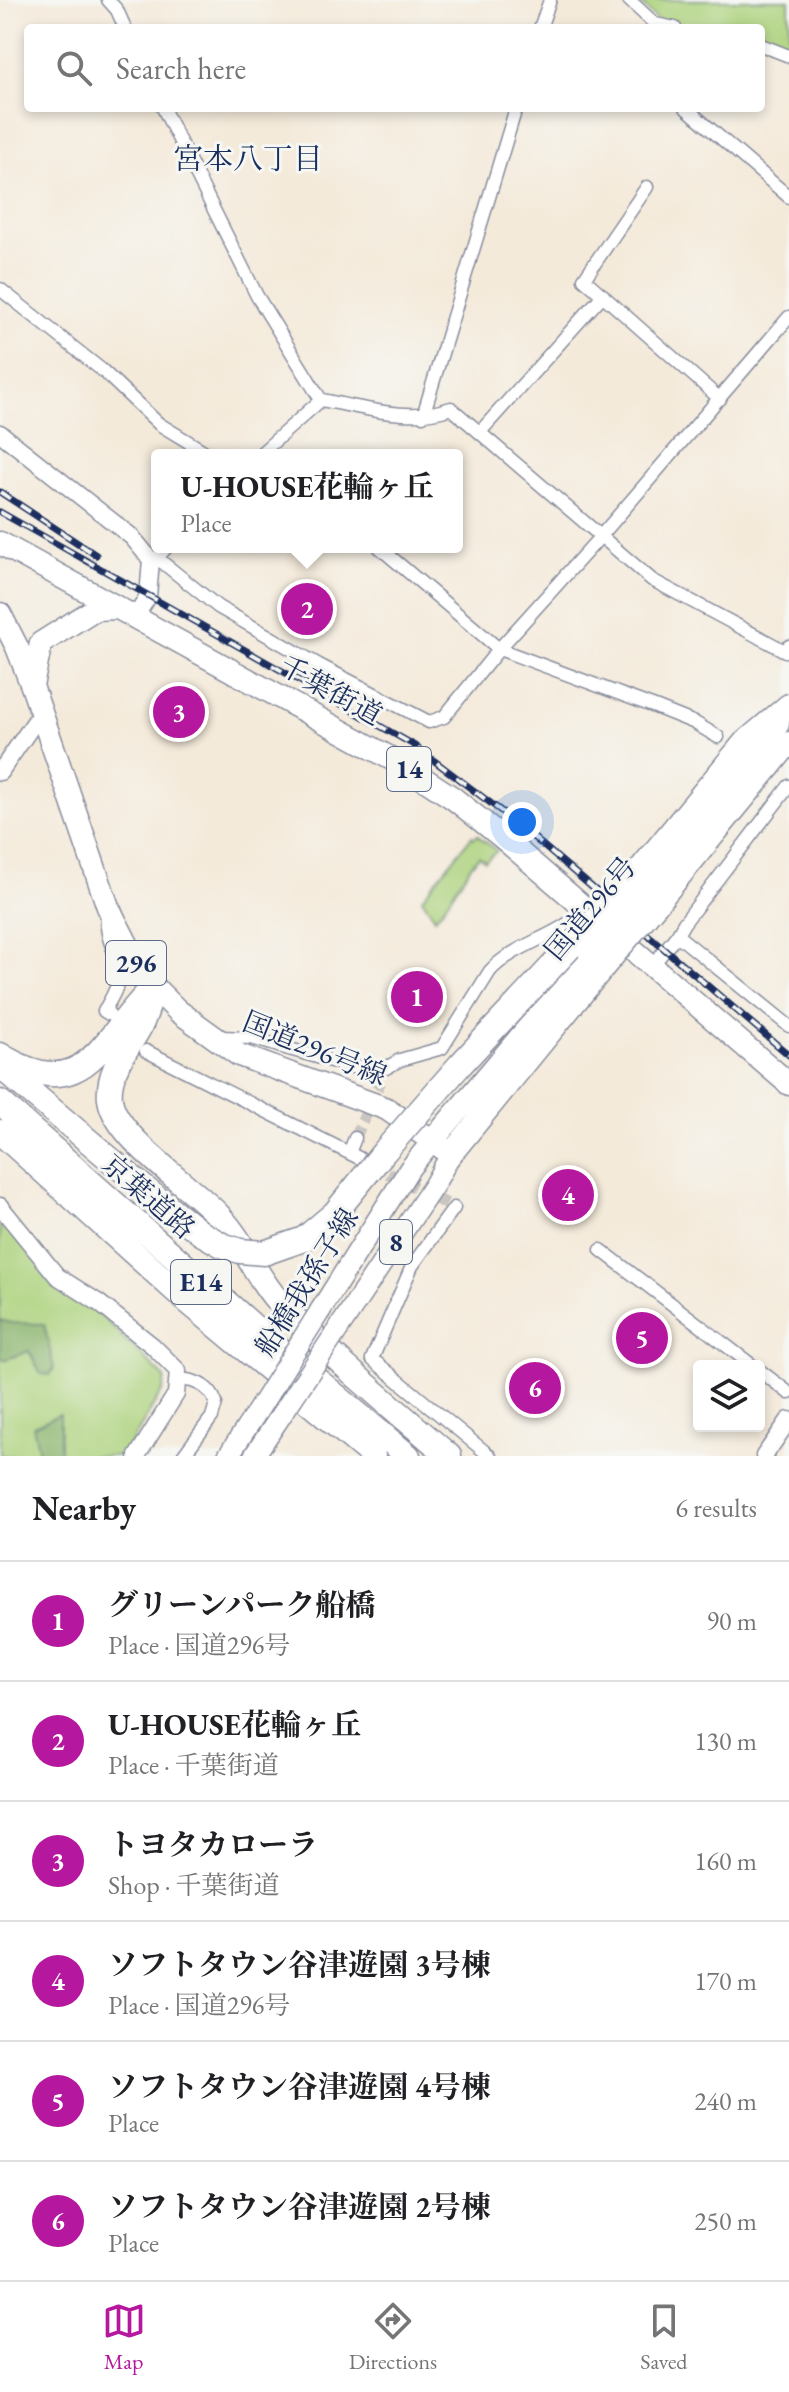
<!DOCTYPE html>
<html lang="en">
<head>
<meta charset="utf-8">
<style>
  :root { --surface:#fff; --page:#f6f6f6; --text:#202124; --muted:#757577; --line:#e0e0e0; --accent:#b5179e }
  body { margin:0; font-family:"EB Garamond","Noto Serif JP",serif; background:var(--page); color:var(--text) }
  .controls { position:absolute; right:24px; bottom:24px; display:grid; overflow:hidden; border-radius:8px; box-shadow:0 4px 12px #0003 }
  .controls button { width:72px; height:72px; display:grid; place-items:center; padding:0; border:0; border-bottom:2px solid var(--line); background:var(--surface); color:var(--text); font:40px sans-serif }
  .you { position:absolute; left:522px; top:822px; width:28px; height:28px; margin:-20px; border:6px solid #fff; border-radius:50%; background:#1a73e8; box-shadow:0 0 0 12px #1a73e833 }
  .badge { display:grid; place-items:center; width:52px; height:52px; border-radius:50%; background:var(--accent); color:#fff; font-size:26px; font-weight:700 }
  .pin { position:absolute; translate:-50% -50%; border:4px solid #fff; box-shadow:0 2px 8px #0006 }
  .popup { position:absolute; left:151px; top:449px; width:312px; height:104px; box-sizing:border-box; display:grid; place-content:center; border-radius:8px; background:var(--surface); filter:drop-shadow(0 2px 6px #0005); font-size:26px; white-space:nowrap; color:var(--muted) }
  .popup b { font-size:30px; color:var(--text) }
  .popup::after { content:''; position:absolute; left:50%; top:100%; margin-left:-16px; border:16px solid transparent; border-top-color:var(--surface) }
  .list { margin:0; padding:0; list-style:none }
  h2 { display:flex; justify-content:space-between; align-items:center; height:104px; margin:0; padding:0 32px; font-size:34px }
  h2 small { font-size:26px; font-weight:400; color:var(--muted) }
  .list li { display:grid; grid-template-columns:52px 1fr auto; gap:24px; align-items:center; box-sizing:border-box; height:120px; padding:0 32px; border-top:2px solid var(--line) }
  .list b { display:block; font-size:30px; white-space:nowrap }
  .list p { margin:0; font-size:26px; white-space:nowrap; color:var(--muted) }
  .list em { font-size:26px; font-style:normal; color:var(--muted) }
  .icon { flex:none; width:44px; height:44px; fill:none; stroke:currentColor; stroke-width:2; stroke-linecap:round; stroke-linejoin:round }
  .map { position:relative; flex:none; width:789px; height:1456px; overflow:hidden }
  .search { position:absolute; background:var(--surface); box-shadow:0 4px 12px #0003; left:24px; right:24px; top:24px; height:88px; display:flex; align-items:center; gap:20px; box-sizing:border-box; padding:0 28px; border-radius:8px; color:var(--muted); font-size:30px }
  .sheet { height:824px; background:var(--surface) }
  nav { display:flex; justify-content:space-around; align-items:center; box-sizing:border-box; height:112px; border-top:2px solid var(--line); background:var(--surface); font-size:22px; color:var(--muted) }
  nav a { display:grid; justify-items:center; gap:4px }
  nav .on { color:var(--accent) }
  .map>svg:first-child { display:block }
  .green { fill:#acd27c; stroke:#64806d; stroke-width:2 }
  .forest { fill:#89b46c; stroke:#527265; stroke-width:2 }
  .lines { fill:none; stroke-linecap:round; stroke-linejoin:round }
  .minor-tunnel { stroke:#c9c5c1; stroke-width:12; stroke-dasharray:12 6; stroke-linecap:butt }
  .minor-casing { stroke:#888c9c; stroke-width:15 }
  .tertiary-casing { stroke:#888c9c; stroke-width:19 }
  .primary-casing { stroke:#888c9c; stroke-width:23 }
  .trunk-casing { stroke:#888c9c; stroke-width:25 }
  .motorway-casing { stroke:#888c9c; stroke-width:27 }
  .minor { stroke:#fff; stroke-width:12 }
  .tertiary { stroke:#fff; stroke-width:16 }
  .primary { stroke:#fff; stroke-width:20 }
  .trunk { stroke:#fff; stroke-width:22 }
  .motorway { stroke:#fff; stroke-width:24 }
  .rail-casing { stroke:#1b2f5e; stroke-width:7 }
  .rail { stroke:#f6f6f2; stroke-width:4; stroke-dasharray:12; stroke-linecap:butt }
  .primary-bridge-casing { stroke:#888c9c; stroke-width:23; stroke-linecap:butt }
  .trunk-bridge-casing { stroke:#888c9c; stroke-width:25; stroke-linecap:butt }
  .motorway-bridge-casing { stroke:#888c9c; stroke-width:27; stroke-linecap:butt }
  .primary-bridge { stroke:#fff; stroke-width:20 }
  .trunk-bridge { stroke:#fff; stroke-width:22 }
  .motorway-bridge { stroke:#fff; stroke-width:24 }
  .labels { text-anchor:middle; stroke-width:6; stroke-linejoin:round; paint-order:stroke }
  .shield { fill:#f6f6f2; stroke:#5d6b8a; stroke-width:2 }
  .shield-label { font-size:26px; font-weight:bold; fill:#1b2f5e }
  .street-label { font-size:28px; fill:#1b2f5e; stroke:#f6f6f2 }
  .neighbourhood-label { font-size:30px; fill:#1b2f5e; stroke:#f6f6f2 }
</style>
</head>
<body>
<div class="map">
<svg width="789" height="1456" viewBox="0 0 789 1456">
  <rect width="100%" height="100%" fill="#f6f6f2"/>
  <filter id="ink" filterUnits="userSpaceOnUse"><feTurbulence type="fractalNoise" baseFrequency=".0125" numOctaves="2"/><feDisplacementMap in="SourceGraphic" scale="16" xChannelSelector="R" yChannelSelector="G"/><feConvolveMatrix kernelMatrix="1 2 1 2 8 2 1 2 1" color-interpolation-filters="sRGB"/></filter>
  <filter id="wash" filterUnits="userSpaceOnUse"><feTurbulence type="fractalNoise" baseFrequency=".006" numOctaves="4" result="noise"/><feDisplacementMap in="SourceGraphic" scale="32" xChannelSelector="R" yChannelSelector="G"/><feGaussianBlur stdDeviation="1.8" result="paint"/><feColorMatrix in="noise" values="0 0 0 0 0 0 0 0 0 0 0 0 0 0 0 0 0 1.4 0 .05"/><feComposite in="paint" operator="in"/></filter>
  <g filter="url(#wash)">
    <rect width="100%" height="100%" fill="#f4eada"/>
    <path class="green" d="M636,0H789V50L761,39V28L679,25L658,20Z
      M477,835L497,851L485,861L479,856C463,873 452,899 435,918L422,898L472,836L474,838Z
      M0,1218L165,1378L163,1390L123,1456H0Z"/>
    <path class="forest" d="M0,1320L11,1323L44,1324L54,1368L50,1375L41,1374L29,1351L4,1360L0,1355Z
      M60,1414V1456H40L33,1426Z"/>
  </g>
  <g filter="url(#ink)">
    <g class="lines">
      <path class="minor-tunnel" d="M355,1138L380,1082
        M372,1165L454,1208"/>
      <g class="minor-casing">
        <path id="minor" d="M108,0L117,10L125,28
          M629,0L655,24L675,28
          M540,28L550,0
          M761,45L789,56
          M163,108L257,296L321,400
          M686,108L789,197
          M647,187L584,279L720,399
          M0,289L103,371L159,424L210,455
          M423,416L516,108
          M480,432L603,295
          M259,455L321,400C362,407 410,423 451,408L652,580L785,651L789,646
          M379,547L499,649L655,707L695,723L718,737
          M157,558L218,607L319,665L429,722L444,717L499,649L600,537L789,317
          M151,560L157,558L167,547
          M789,786L684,923L677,935L789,1026
          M107,914C104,941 120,956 119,976C118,989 110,1000 104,1011L109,1014
          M652,966L677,935
          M219,1037L251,1038L352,1067L386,1068L400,1060L442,1048L490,971C516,943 559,937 585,909
          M146,1051L359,1158
          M349,1153L355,1138
          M454,1208L412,1266L372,1359L490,1456
          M601,1250L753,1366
          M759,1370L789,1393
          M179,1379C195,1380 210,1386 216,1403L212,1417L183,1456"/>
      </g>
      <g class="tertiary-casing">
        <path id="tertiary" d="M0,433L132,537L151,560L148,597L135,617
          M0,772L41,713
          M0,1206L57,1276L99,1303L153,1346L178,1371L176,1394L137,1456
          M764,1456L789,1420"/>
      </g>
      <g class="primary-casing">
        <path id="primary" d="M320,1311L410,1168L433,1140
          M339,1328L434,1185L451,1154
          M228,1456L260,1407
          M254,1456L278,1420"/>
      </g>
      <g class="trunk-casing">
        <path id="trunk" d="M0,543L401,764L453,798L503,838L789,1084
          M0,614L17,647L32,686L108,907L144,977L178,1011L239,1055L387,1109L451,1154L603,968
          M32,686L41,643L95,609L118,608
          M640,894L778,724
          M656,905L789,743
          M433,1140L590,955"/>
      </g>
      <g class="motorway-casing">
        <path id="motorway" d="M628,885L744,744L789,706
          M153,988C149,1001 146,1016 139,1028C127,1050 107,1071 110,1099C115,1138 193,1187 220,1217C244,1242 255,1276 278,1301C331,1357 391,1406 449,1456
          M0,1055C83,1107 99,1043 149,992
          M0,1066L144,1188
          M0,1102L263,1335L408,1456
          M0,1132L185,1299L373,1456"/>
      </g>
      <use href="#minor" class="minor"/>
      <use href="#tertiary" class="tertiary"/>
      <use href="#primary" class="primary"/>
      <use href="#trunk" class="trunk"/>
      <use href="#motorway" class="motorway"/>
      <g class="rail-casing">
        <path id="rail" d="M0,492L96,555
          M0,512L412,744L513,820L789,1055"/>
      </g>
      <use href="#rail" class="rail"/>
      <g class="primary-bridge-casing">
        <path id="primary-bridge" d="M260,1407L320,1311
          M278,1420L339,1328"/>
      </g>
      <g class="trunk-bridge-casing">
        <path id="trunk-bridge" d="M590,955L640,894
          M603,968L656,905"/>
      </g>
      <g class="motorway-bridge-casing">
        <path id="motorway-bridge" d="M144,1188L201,1233L222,1245L240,1251L264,1253L304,1239L335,1213L384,1152L459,1066L628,885"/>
      </g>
      <use href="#primary-bridge" class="primary-bridge"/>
      <use href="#trunk-bridge" class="trunk-bridge"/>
      <use href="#motorway-bridge" class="motorway-bridge"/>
    </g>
  </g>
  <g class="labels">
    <g class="shield">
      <rect x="387" y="747" width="44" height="44" rx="6"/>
      <rect x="106" y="941" width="60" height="44" rx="6"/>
      <rect x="380" y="1220" width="32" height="44" rx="6"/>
      <rect x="171" y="1260" width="60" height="44" rx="6"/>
    </g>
    <g class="shield-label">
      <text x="409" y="778">14</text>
      <text x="136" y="972">296</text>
      <text x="396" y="1251">8</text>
      <text x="201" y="1291">E14</text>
    </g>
    <g class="street-label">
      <text transform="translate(331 690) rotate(29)" y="10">千葉街道</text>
      <text transform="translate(590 908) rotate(-50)" y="10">国道296号</text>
      <text transform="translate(315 1048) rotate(22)" y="10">国道296号線</text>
      <text transform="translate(149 1196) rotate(41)" y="10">京葉道路</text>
      <text transform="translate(306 1282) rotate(-58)" y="10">船橋我孫子線</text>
    </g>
    <g class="neighbourhood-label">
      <text x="248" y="169">宮本八丁目</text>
    </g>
  </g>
</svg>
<div class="controls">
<button><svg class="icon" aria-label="layers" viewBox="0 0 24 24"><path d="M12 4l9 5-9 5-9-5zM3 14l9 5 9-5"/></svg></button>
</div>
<div class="you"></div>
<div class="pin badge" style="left:417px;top:997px">1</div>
<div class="pin badge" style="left:307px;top:609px">2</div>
<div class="popup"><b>U-HOUSE花輪ヶ丘</b>Place</div>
<div class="pin badge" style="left:179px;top:712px">3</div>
<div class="pin badge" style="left:568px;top:1195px">4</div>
<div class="pin badge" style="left:642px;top:1338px">5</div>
<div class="pin badge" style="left:535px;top:1388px">6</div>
<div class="search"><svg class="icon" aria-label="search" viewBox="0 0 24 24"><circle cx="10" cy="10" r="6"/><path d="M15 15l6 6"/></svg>Search here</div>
</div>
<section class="sheet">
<h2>Nearby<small>6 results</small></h2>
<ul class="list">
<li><span class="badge">1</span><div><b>グリーンパーク船橋</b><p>Place · 国道296号</p></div><em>90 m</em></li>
<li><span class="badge">2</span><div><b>U-HOUSE花輪ヶ丘</b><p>Place · 千葉街道</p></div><em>130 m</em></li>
<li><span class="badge">3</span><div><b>トヨタカローラ</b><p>Shop · 千葉街道</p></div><em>160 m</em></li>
<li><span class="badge">4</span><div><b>ソフトタウン谷津遊園 3号棟</b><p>Place · 国道296号</p></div><em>170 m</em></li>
<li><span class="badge">5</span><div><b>ソフトタウン谷津遊園 4号棟</b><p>Place</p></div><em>240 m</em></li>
<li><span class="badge">6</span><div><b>ソフトタウン谷津遊園 2号棟</b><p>Place</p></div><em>250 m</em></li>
</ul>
</section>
<nav>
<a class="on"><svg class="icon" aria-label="map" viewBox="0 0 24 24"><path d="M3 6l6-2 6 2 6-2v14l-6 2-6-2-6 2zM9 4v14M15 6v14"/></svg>Map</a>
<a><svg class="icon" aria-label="directions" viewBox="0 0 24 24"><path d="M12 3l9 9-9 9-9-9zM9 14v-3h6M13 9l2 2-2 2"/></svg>Directions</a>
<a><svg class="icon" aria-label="saved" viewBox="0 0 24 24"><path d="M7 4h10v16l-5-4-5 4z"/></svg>Saved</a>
</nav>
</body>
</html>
